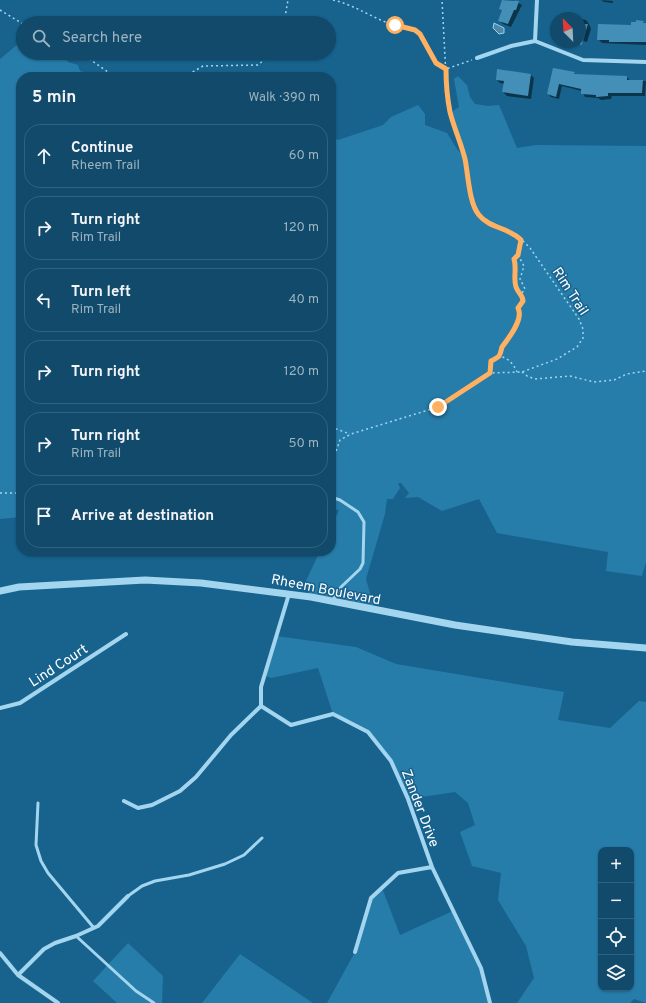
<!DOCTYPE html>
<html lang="en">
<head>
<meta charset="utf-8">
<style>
  :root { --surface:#114a6a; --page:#1a5170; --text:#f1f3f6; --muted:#9cb3c1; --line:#30627e }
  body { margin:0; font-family:Overpass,sans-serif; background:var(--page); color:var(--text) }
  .controls { position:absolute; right:12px; bottom:12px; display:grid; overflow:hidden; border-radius:8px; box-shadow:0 1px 3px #0004 }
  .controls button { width:36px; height:36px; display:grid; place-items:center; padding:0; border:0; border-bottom:1px solid var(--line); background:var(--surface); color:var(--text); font:20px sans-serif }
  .compass { position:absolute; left:550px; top:12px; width:36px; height:36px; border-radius:50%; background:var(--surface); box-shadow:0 1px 3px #0004; rotate:336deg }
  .stop { position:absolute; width:12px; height:12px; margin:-9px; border:3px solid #ffb161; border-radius:50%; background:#fff }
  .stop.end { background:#ffb161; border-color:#fff; box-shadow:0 1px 4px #0008 }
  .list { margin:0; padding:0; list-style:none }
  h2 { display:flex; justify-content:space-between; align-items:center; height:52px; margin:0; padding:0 16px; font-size:17px }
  h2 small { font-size:13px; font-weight:400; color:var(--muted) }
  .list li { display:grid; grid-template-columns:26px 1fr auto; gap:12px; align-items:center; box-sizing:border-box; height:64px; margin:0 8px 8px; padding:0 8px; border:1px solid var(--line); border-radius:16px }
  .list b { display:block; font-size:15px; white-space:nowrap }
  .list p { margin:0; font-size:13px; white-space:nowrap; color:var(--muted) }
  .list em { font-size:13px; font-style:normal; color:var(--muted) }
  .icon { flex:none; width:22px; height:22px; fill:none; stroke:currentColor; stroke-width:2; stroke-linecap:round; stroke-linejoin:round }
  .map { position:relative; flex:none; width:646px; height:1003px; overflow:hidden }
  .search { position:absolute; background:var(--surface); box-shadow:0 1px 3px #0004; left:16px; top:16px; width:320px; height:44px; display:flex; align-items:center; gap:10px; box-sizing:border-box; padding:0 14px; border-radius:22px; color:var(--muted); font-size:15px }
  .panel { position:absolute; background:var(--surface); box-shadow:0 1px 3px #0004; left:16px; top:72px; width:320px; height:484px; border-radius:16px }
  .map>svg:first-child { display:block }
  .green { fill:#277daa; fill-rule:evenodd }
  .water { fill:#5187a4; stroke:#96d3f2 }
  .shadow { fill:#0007 }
  .building { fill:#448fb8 }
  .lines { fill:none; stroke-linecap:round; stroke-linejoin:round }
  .path { stroke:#a3d5ef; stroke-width:1.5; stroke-dasharray:2 3; stroke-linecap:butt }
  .service { stroke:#a3d5ef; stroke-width:3 }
  .minor { stroke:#a3d5ef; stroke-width:4 }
  .tertiary { stroke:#a3d5ef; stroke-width:7 }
  .route { stroke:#ffb161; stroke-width:5 }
  .labels { text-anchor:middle; stroke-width:3; stroke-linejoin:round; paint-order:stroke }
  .street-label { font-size:14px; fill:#fff; stroke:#17638e }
</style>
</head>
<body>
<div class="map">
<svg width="646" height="1003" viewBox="0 0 646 1003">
  <rect width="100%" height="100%" fill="#17638e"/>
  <path class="green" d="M23,40V53H63L68,62L78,65L80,71L84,72L87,77H21V517L0,519V59Z
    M458,76L467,85L470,97L475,104L488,106L499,105L517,148L536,145L646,146V562L642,576L606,571L608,552L497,533L479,499L442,511L418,497L405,498L409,493L401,483H398L400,488L393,499H387L385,514L366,579L375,611L311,597L304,585L320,551H331V527L339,510L331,509V137L338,140L383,125L391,117L418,105L425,114V125L447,133L457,149L464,157L450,113L459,107L454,79Z
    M276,636L356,647L396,664L564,692L558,720L610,728L639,701L646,702V1003L634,999L630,1003H517L534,978L526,946L498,900L501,873L472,866L460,832L475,825L468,803L455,792L408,799L391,761L368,732L333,714L318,668L271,678L264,675ZM601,850H631V988H601Z
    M382,888L400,935L453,911L481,968L490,1003H327L355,952L371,898Z
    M128,943L163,976L162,1003H117L93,981Z
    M240,954L313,1003H202Z"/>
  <path class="water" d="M494,23L504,28V33L499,34L493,28Z"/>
  <path class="shadow" d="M503,0H513L522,5L511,27L503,24L500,21L503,11L500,8Z
    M601,0L613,1V3L604,2Z
    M563,14L577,18H562Z
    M580,19L586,20L589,24L591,29L587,42L580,40Z
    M637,22L646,23V45L602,43L598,39L632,26Z
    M554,69L574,73L577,76L627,77L630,81H646L645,96H612L611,99L601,100L598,98L585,97L582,91L562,86L559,99L551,97L548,94Z
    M531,75L534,78L531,99L507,96L503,92L505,84L500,83L497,80Z"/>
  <path class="building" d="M502,0L519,1L516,10H514L508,24L498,21L502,10L499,9Z
    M636,20L644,21L643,23H646V42H609V40H597L598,24L631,25V22H636Z
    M580,24H588L582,45H580Z
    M553,68L575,72L574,74L627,76V80H643L642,93H608V96L596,97V95L581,94V89L559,84L556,97L547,94Z
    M497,69L531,74L528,96L502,92L504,81L496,80Z"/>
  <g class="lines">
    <path class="path" d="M333,0C355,5 374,19 396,26C403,28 413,28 419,33C432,45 428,59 446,69L472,60
      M0,10L23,24
      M284,23L288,0
      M81,53L115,77
      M184,77L203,66L258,65L272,53
      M518,255L524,266L520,279L525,289L521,294
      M499,356C503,344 525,321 518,308L523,301C523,295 518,293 516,287C513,278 517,268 514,259L518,255L521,240
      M522,372L527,376L535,379L570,376L594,382L614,380L627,374L646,371
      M490,373L491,361L499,356C508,358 513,363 517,372
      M331,427L350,434
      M331,459L334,457L340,440L351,434L438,407L490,373L522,372L557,359L577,347L583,338V329L579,319L530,248L516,234L495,226L478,215L469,188L465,158L450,113L447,95L442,0
      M0,493H21"/>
    <path class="service" d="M331,497L340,500L358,512L364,522L363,563L360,569L341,587L333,600
      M38,803L36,845L41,861L48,873L94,928
      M128,896L142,886L155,881L189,875L225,864L244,855L262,838
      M76,936L136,991L154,1003"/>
    <path class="minor" d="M535,41L537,0
      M477,58L511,46L535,41L583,60L646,62
      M289,594L261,687V706L291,725L333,714L368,732L391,761L408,799L432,867L481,968L490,1003
      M0,708L20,703L126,634
      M124,801L138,808L152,805L180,791L196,777L231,735L261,706
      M355,952L371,898L398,873L432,867
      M0,953L18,975L58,1003
      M18,975L44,949L55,943L76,936L98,926L128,896"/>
    <path class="tertiary" d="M0,591L19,587L145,580L201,583L311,597L455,625L572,642L646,648"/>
  </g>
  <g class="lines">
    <path class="route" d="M395,25L415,30L420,34L436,63L446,69C446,84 447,97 450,112C454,128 461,143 465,159C468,173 469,204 479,215C489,228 510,228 521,240L518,255L514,259C517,268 513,278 516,287C518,293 523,295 523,301L518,308C524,319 509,338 502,347C501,350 501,353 499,356C497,358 493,360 491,361L490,373L438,407"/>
  </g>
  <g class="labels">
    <g class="street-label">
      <text transform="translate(571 291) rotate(57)" y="5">Rim Trail</text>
      <text transform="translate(326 589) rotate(11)" y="5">Rheem Boulevard</text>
      <text transform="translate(58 665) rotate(-33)" y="5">Lind Court</text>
      <text transform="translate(421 808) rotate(69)" y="5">Zander Drive</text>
    </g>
  </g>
</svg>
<div class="controls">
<button>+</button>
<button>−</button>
<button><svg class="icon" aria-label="locate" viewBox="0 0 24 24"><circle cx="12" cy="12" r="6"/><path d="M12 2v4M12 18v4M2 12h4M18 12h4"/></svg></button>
<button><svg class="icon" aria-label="layers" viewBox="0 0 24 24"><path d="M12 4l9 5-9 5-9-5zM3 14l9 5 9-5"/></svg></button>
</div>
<svg class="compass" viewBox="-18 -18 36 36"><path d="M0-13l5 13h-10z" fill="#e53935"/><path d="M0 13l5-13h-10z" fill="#9cb3c1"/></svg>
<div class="stop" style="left:395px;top:25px"></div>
<div class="stop end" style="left:438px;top:407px"></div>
<div class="search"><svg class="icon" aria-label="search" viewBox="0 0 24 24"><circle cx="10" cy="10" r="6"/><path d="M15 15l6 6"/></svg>Search here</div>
<section class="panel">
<h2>5 min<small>Walk · 390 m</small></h2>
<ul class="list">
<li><svg class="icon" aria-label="ahead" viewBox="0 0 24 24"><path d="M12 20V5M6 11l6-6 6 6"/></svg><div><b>Continue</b><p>Rheem Trail</p></div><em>60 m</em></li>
<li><svg class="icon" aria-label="right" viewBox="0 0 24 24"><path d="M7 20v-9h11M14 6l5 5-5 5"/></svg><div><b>Turn right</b><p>Rim Trail</p></div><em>120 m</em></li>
<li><svg class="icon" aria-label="left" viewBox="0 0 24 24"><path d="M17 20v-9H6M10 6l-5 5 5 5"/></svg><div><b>Turn left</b><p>Rim Trail</p></div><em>40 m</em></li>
<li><svg class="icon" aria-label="right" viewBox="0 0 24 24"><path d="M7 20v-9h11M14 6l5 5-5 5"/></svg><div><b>Turn right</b></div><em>120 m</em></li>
<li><svg class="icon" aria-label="right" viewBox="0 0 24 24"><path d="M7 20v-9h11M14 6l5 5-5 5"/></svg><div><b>Turn right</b><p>Rim Trail</p></div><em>50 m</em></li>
<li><svg class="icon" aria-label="arrive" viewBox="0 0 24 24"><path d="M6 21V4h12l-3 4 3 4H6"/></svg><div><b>Arrive at destination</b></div></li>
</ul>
</section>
</div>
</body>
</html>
